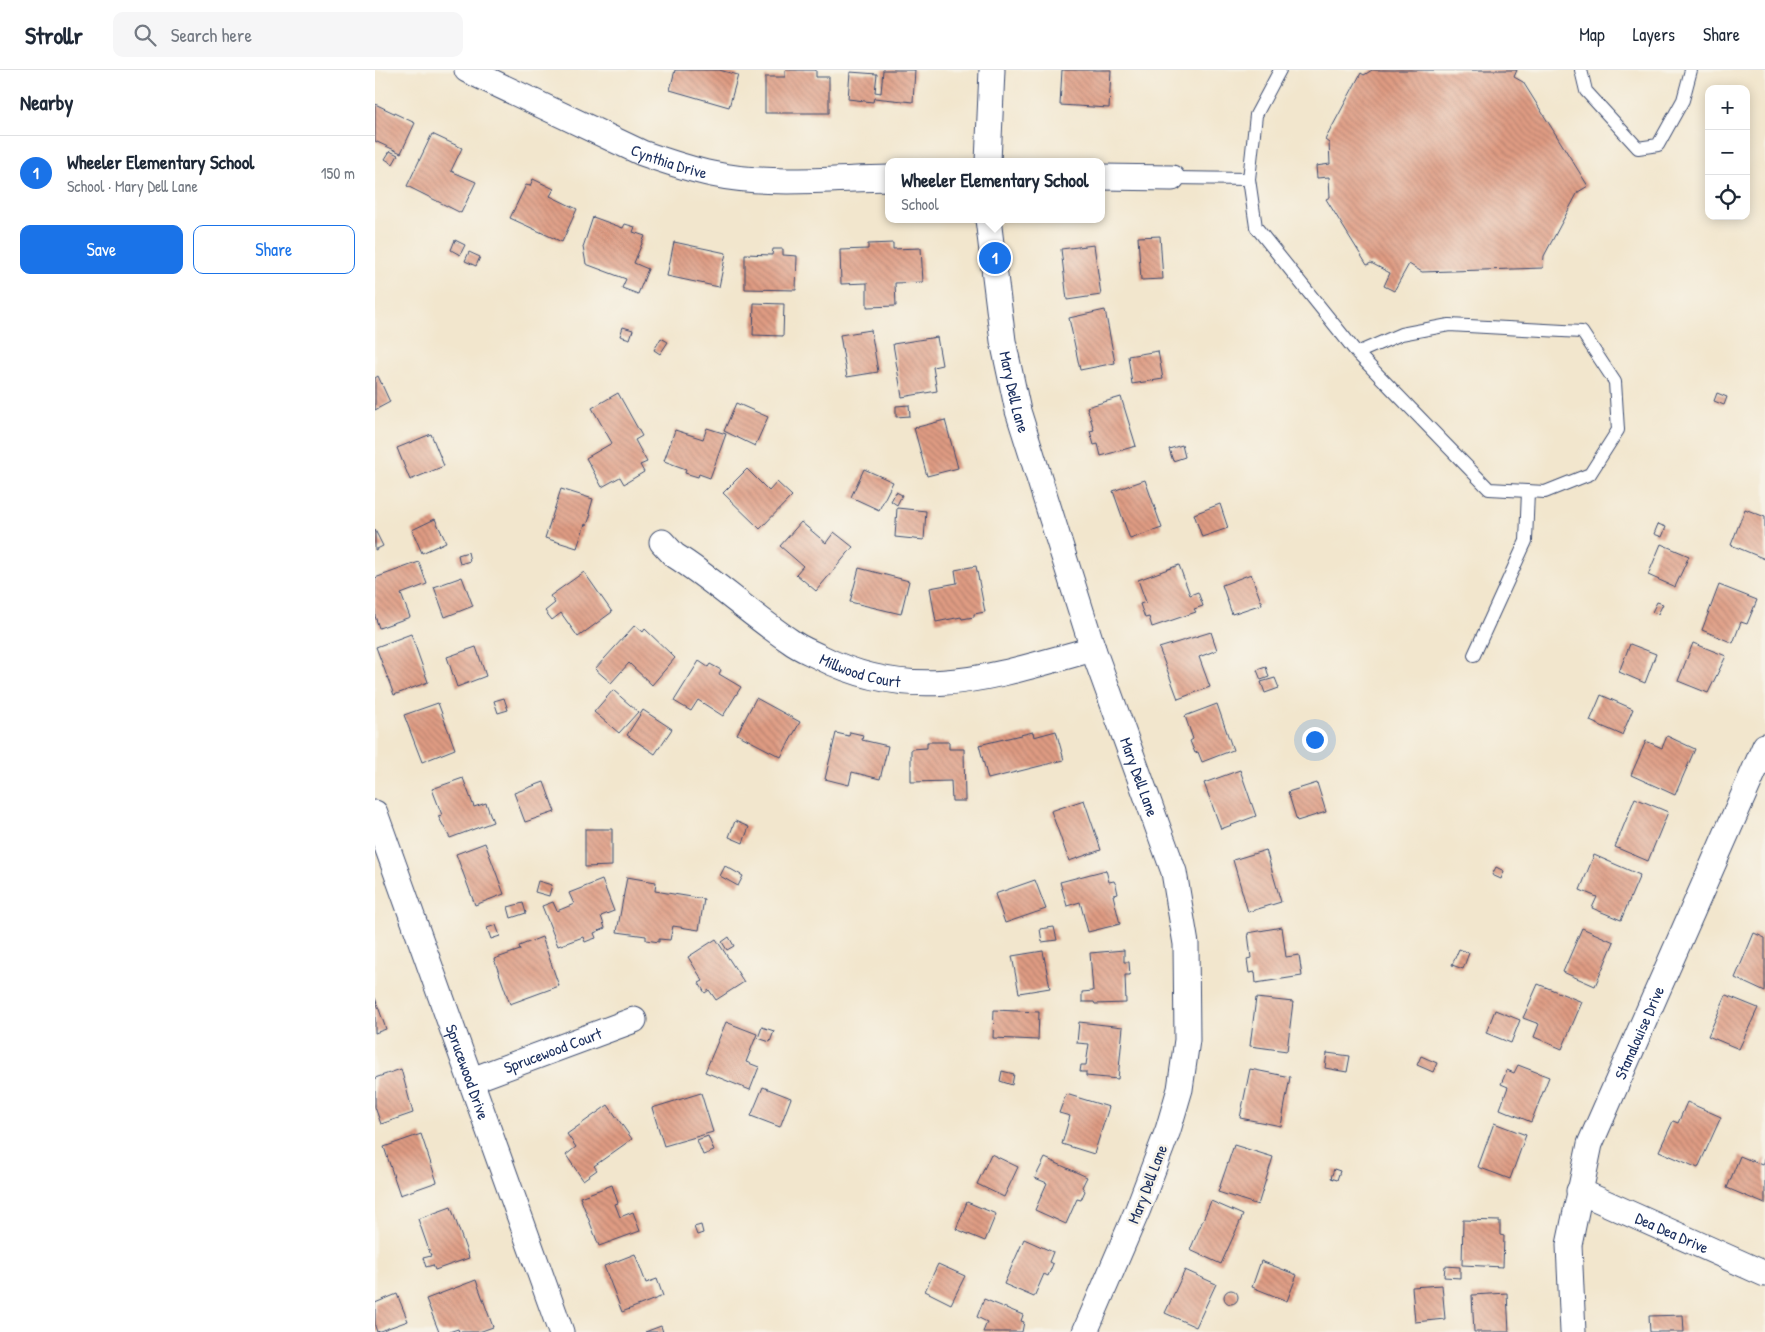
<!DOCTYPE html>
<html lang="en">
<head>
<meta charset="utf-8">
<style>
  :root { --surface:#fff; --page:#f6f6f7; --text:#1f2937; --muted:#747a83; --line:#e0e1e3; --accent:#1a73e8 }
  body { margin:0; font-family:"Patrick Hand",sans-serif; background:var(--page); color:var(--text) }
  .controls { position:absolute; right:15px; top:15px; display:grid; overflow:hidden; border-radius:10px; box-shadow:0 2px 12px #0003 }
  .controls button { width:45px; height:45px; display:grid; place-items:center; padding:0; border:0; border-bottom:1px solid var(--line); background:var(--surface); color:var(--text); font:25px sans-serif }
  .you { position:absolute; left:939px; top:669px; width:18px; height:18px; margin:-12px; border:4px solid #fff; border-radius:50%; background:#1a73e8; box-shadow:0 0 0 8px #1a73e833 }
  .badge { display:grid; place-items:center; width:32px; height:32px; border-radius:50%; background:var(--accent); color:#fff; font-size:16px; font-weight:700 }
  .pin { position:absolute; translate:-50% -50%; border:2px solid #fff; box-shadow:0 1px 5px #0006 }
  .popup { position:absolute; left:510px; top:88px; width:220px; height:65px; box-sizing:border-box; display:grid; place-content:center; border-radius:10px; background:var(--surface); filter:drop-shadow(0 1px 4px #0005); font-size:16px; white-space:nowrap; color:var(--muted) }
  .popup b { font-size:19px; color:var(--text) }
  .popup::after { content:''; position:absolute; left:50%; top:100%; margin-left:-10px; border:10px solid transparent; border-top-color:var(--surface) }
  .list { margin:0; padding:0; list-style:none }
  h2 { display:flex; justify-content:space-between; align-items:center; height:65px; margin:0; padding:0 20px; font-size:21px }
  h2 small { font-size:16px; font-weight:400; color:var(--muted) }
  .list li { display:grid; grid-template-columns:32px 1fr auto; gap:15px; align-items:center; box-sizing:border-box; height:75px; padding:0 20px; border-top:1px solid var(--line) }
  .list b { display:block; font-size:19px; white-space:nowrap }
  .list p { margin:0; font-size:16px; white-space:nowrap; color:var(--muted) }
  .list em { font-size:16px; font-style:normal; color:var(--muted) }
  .actions { display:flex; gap:10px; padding:15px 20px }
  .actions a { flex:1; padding:11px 0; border:1px solid var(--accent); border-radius:10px; text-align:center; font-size:18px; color:var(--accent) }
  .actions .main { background:var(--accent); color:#fff }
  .icon { flex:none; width:28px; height:28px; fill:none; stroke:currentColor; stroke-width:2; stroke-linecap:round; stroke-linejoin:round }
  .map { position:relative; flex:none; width:1390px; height:1262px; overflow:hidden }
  header { display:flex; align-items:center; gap:30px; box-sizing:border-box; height:70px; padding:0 25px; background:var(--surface); border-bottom:1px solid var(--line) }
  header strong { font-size:24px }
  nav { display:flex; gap:28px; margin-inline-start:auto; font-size:18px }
  .search { width:350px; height:45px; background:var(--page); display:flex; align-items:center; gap:12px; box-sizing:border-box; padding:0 18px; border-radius:10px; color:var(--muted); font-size:19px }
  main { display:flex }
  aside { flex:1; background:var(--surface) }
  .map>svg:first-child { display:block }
  .building { fill:url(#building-back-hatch) }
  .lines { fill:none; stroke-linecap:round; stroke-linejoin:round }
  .lane-casing { stroke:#3b4a6f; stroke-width:14 }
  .street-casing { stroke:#3b4a6f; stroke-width:27 }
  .lane { stroke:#fff; stroke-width:12 }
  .street { stroke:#fff; stroke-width:25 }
  .labels { text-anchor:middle; stroke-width:5; stroke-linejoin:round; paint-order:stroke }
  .street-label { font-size:16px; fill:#1b2f5e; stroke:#f7f3e8 }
</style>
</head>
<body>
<header>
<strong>Strollr</strong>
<div class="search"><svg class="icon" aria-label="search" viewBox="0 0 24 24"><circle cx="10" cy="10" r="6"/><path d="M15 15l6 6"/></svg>Search here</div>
<nav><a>Map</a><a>Layers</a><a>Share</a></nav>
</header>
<main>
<aside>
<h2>Nearby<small></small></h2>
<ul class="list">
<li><span class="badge">1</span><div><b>Wheeler Elementary School</b><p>School · Mary Dell Lane</p></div><em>150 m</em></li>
</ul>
<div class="actions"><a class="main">Save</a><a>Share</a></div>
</aside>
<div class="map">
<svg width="1390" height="1262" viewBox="0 0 1390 1262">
  <defs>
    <pattern id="building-back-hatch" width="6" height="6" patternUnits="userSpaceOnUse" patternTransform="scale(1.25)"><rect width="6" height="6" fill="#df9b82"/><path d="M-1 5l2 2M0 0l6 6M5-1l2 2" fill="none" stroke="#b47f6e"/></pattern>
  </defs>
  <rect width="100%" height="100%" fill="#f7f3e8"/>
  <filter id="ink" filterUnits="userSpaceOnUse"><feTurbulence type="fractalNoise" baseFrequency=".02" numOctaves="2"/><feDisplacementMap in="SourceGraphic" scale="10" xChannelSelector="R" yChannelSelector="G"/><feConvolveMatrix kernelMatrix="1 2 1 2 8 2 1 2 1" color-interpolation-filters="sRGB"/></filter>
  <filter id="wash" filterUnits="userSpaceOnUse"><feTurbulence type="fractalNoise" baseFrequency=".0096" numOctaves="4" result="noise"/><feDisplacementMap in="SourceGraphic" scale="20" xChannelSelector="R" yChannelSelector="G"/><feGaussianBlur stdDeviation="1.12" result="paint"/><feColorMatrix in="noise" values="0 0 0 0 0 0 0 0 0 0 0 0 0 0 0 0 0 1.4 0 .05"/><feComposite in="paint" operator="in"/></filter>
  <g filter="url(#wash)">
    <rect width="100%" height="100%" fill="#f2e6cd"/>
    <g id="blocks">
      <path class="building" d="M300,0H344L363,5L354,37L295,20Z
        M410,0H441V7H454V43H390V7H410Z
        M508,0H540L538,32L499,28L498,32L473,29L475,2L502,4L500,22L506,23Z
        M687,0H736L734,38L685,35Z
        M997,0H1142L1139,7L1148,12L1213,116L1203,122L1169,186L1168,198L1047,202L1034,194L1019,221L1009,216L1015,203L996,193L992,195L951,129L955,127L954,107L942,108L941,96L955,94L954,73L950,70L986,3L989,5Z
        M0,34L40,53L26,83L0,71Z
        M57,64L87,78L76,101L101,112L86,143L32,116Z
        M15,81L23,85L18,94L10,89Z
        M158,109L179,119L175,126L202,139L187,172L135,148L151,115L155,116Z
        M218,147L248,158L250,154L260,157L258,162L270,166L259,193L273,199L263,224L247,218L251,209L211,194L208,177Z
        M785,166L788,209L766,210L763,167Z
        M80,170L90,175L85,185L76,180Z
        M299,172L351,183L344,217L292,206Z
        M518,173V179L546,178L548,212L520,213L521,236L492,237V213L466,214L465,180L493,179V174Z
        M719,175L726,225L692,230L686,179Z
        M398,179H408V185L422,186L421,220L370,219V184L397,185Z
        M94,182L105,187L101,196L90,191Z
        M379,233L409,234L408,266L378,265Z
        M730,240L740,293L705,300L694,248Z
        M248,257L258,260L255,269L245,266Z
        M496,260L503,302L472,307L465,265Z
        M562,267L567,295L558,297L562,321L527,327L518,274Z
        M286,268L293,272L285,284L279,280Z
        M783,281L788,309L757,314L753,286Z
        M3,306L15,332L0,340V308Z
        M243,323L267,366L260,370L272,392L265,395L269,402L249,414L245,407L227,417L211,388L237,373L217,338Z
        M1342,323L1352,327L1349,335L1339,331Z
        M746,327L761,376L726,386L723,374L719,375L715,361L719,360L712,337Z
        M361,333L393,347L380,376L349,361Z
        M534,335L535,346L521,347V336Z
        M570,350L583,398L552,406L539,358Z
        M332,358L351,364L335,408L324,404L323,407L310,403L311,399L289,391L300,360L328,369Z
        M56,364L69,396L35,410L22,378Z
        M807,375L810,387L798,391L794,379Z
        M372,399L394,421L402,412L417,426L385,459L348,423Z
        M489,399L518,412L504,440L476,427Z
        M770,410L787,458L755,469L738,421Z
        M186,419L218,429L214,443L216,444L212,455L210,454L202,478L170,468Z
        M521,422L527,425L522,435L516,431Z
        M845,434L853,458L827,467L819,444Z
        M522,438L551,441L549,470L520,467Z
        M1370,439L1390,447V489L1356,475Z
        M60,449L71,472L47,483L37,460Z
        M426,452L451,473L459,462L478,477L441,521L421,504L428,496L405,476Z
        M1283,454L1291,457L1287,467L1279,464Z
        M0,460L8,476L0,480Z
        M1286,474L1314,486L1300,517L1273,505Z
        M93,482L95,491L85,494L83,485Z
        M44,492L52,514L26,524L35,547L4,558L0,546V508Z
        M804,495L815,525L823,522L828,536L819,539L821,542L777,557L774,547L770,548L765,534L771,532L763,510Z
        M601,496L610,542L599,544V547L587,549L586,547L561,552L555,518L582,513L580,500Z
        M484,498L534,511L526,544L475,532Z
        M209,502L237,542L203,567L186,543L177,550L170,541L180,533L175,526Z
        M876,504L887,534L857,544L847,515Z
        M87,507L98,536L70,547L59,517Z
        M1344,515L1382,530L1372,554L1366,552L1358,573L1327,560Z
        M1282,532L1288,534L1283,544L1277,542Z
        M260,555L268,562L270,559L300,588L277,615L254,593L236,613L220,599Z
        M836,562L842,580L824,587L835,617L803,629L784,578Z
        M36,564L53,612L19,625L1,577Z
        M1318,573L1351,586L1333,623L1303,611Z
        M1255,574L1281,584L1270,613L1244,602Z
        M101,577L111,606L82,617L72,587Z
        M324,591L333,597L335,594L346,600L344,604L366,617L348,646L323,630L316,641L299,631Z
        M891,597L894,607L886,610L882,600Z
        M900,608L904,618L890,623L886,612Z
        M238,620L263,642L244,663L219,642Z
        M1226,625L1258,639L1247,665L1215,651Z
        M129,628L133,640L123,643L119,631Z
        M381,628L425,652L406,687L362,664Z
        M63,633L80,679L47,692L29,645Z
        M842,634L858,680L827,692L823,682L820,683L815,671L818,669L810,646Z
        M268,640L297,659L280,684L252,665Z
        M681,661L689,690L613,709L604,675L658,662L659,667Z
        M475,662L488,665L487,670L513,676L505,709L477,702L474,715L450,709L461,663L474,666Z
        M1292,666L1320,679L1300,725L1256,705L1271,671L1287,678Z
        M552,672H574V679H589L590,731H577L576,711L536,712V679L552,678Z
        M865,700L881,746L846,759L829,713Z
        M88,708L99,737L111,733L118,752L75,768L63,746L67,745L57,719Z
        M169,712L180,742L150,752L139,723Z
        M942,713L951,742L922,751L913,722Z
        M1260,728L1293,742L1273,791L1240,777Z
        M709,730L726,780L694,791L676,741Z
        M360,751L374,757L368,773L354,767Z
        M210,759H237V796L210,797Z
        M110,773L129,824L100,835L81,784Z
        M891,780L906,832L873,842L858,790Z
        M1219,785L1265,805L1246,850L1217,838L1222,827L1205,820Z
        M350,796L368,806L363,816L345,806Z
        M1121,797L1129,801L1126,809L1117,805Z
        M731,800L734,812L739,811L741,815L743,824L738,825L745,854L713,862L705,832L692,836L685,812Z
        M252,807L281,812L280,821L329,829L324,860L298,856L295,870L284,869V872L271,870V866L242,862Z
        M227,810L239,841L226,846L230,858L219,863L221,868L215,870L210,872L208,867L183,876L167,836L178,832L182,841L199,834L194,823Z
        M660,810L671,839L630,853L620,824Z
        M163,811L177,815L174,826L160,822Z
        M148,833L151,843L136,848L133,837Z
        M121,855L125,866L116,869L112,858Z
        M679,857L682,870L667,872L665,859Z
        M907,857L911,887L924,885L927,906L881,913L880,902L874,903L872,889L876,888L873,863Z
        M1207,858L1239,872L1220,916L1188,902Z
        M1379,863L1390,868V922L1360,908Z
        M167,867L184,916L135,934L119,889L145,880L144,876Z
        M354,867L359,876L352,880L347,872Z
        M341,869L369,912L341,930L334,920L330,923L324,913L328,911L313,887Z
        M1084,879L1094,883L1088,899L1077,895Z
        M749,880V892H754L755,905H750L751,933L720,934L719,932H707V922L718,921L715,883Z
        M668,881L675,918L644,923L637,886Z
        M1163,914L1207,932L1187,979L1159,967L1164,954L1148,948Z
        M1351,925L1383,938L1364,979L1333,966Z
        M0,928L11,959L0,963Z
        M881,928L918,932L912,981L875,976Z
        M619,940L664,942L663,970L618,968Z
        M1120,940L1145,950L1136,973L1111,963Z
        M351,952L382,964L371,992L384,997L375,1020L330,1002Z
        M704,952L748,957L743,1009L711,1006V1002H705L706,995H711L714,974L702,973Z
        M387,957L399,961L395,972L383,968Z
        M952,983L975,986L972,1002L950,998Z
        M1046,986L1062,993L1058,1002L1042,995Z
        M1143,995L1174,1007L1156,1052L1125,1039L1133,1017L1126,1014L1132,1000L1139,1003Z
        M26,999L38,1043L6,1054L0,1037V1008Z
        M875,999L915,1007L906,1056L865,1048Z
        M627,1001L639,1004L637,1015L625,1011Z
        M388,1017L416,1028L405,1057L376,1046Z
        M326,1023L338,1062L289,1076L277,1038Z
        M691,1024L734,1037L719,1084L687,1074L695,1046L684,1043Z
        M1312,1032L1346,1047L1323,1098L1284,1081L1298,1051L1303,1053Z
        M233,1035L257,1069L219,1096L222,1100L208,1110L191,1085L201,1077L192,1064Z
        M1119,1053L1151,1065L1135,1109L1103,1097Z
        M46,1064L62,1112L25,1125L9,1077Z
        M333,1066L339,1081L328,1085L322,1070Z
        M859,1075L898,1087L883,1135L843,1122Z
        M616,1084L643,1097L629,1127L602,1114Z
        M1365,1086L1387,1095L1390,1087V1134L1352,1118Z
        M670,1088L712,1107L707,1117L710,1121L706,1130L702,1129L691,1154L660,1140L672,1113L660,1108Z
        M959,1099L965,1101L962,1110L956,1108Z
        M237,1115L243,1133L240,1134L245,1147L258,1142L265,1161L224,1176L205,1127Z
        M836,1131L868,1145L846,1194L815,1180Z
        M592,1132L621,1144L610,1171L581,1159Z
        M76,1137L94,1188L60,1200L58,1195L51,1197L48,1188L56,1186L43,1149Z
        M1088,1150L1125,1151V1165L1129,1166L1128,1197L1087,1195Z
        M326,1155L328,1163L322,1165L319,1157Z
        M649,1169L678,1182L674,1192L678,1194L673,1206L669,1204L659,1227L629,1214Z
        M260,1184L271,1213L282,1209L288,1226L247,1242L229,1196Z
        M886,1191L922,1205L912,1231L877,1217Z
        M563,1194L590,1206L576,1234L550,1221Z
        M1070,1196L1085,1197V1208L1069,1207Z
        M810,1200L841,1214L821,1257L790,1243Z
        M101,1210L118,1257L104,1262H84L83,1259L74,1262H64L51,1229Z
        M1067,1215L1070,1249L1040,1252L1037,1217Z
        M849 1227a7 7 0 1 1 14 0a7 7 0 1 1-14 0Z
        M1132,1223L1134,1262H1099L1097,1225Z
        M22,1224L33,1251L2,1262L0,1256V1233Z
        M609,1229L648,1245L646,1251L649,1252L647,1262H608L612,1252L602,1247Z
        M1308,1245L1309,1262H1275L1274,1246Z
        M286,1256L288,1262H270Z"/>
    </g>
  </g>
  <g filter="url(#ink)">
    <use href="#blocks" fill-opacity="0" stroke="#3b4a6f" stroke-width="1"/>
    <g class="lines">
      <g class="lane-casing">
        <path id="lane" d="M1206,0L1211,21L1263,78L1283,75L1308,30L1316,0
          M797,108L874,109L881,157L982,283L1114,419L1170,422L1215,404L1243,360L1240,312L1207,262L1074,255L1026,264L982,283
          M874,109L881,45L905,0
          M1099,585L1151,471L1153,421"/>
      </g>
      <g class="street-casing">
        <g id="street">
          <path id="s1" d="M92,0L267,83C290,91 313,99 337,104C392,116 457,109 514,108"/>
          <path d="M613,92L617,0"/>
          <path d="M726,107L797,108"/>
          <path id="s2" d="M613,149L628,271L643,341L718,579L799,802L811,874L812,970L805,1019L793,1060L763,1139L710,1262"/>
          <path id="s3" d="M287,472L299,485C339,510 375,544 415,571C424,578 435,582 445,587C541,636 622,605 718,579"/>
          <path id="s4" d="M0,743L186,1262"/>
          <path id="s5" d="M97,1010L259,950"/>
          <path id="s6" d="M1204,1121L1390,1204"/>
          <path id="s7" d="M1198,1262L1194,1175L1215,1074L1390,676"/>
        </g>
      </g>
      <use href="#lane" class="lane"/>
      <use href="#street" class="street"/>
    </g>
  </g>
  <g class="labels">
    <g class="street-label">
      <text dy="6" stroke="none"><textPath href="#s1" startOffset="222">Cynthia Drive</textPath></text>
      <text dy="6" stroke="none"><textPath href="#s2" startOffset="175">Mary Dell Lane</textPath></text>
      <text dy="6" stroke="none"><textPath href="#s3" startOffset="239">Millwood Court</textPath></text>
      <text dy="6" stroke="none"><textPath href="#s2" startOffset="580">Mary Dell Lane</textPath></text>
      <text dy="6" stroke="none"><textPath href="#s7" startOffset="312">Stanalouise Drive</textPath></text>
      <text dy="6" stroke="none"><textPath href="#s5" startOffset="86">Sprucewood Court</textPath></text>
      <text dy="6" stroke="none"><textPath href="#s4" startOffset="275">Sprucewood Drive</textPath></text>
      <text transform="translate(772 1114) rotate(-69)" y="6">Mary Dell Lane</text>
      <text dy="6" stroke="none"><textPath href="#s6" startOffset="102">Dea Dea Drive</textPath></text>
    </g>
  </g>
</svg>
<div class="controls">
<button>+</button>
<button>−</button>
<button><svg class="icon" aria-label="locate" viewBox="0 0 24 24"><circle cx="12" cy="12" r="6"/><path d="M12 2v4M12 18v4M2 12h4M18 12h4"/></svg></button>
</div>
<div class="you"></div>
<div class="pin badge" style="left:620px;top:188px">1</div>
<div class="popup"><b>Wheeler Elementary School</b>School</div>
</div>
</main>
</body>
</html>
